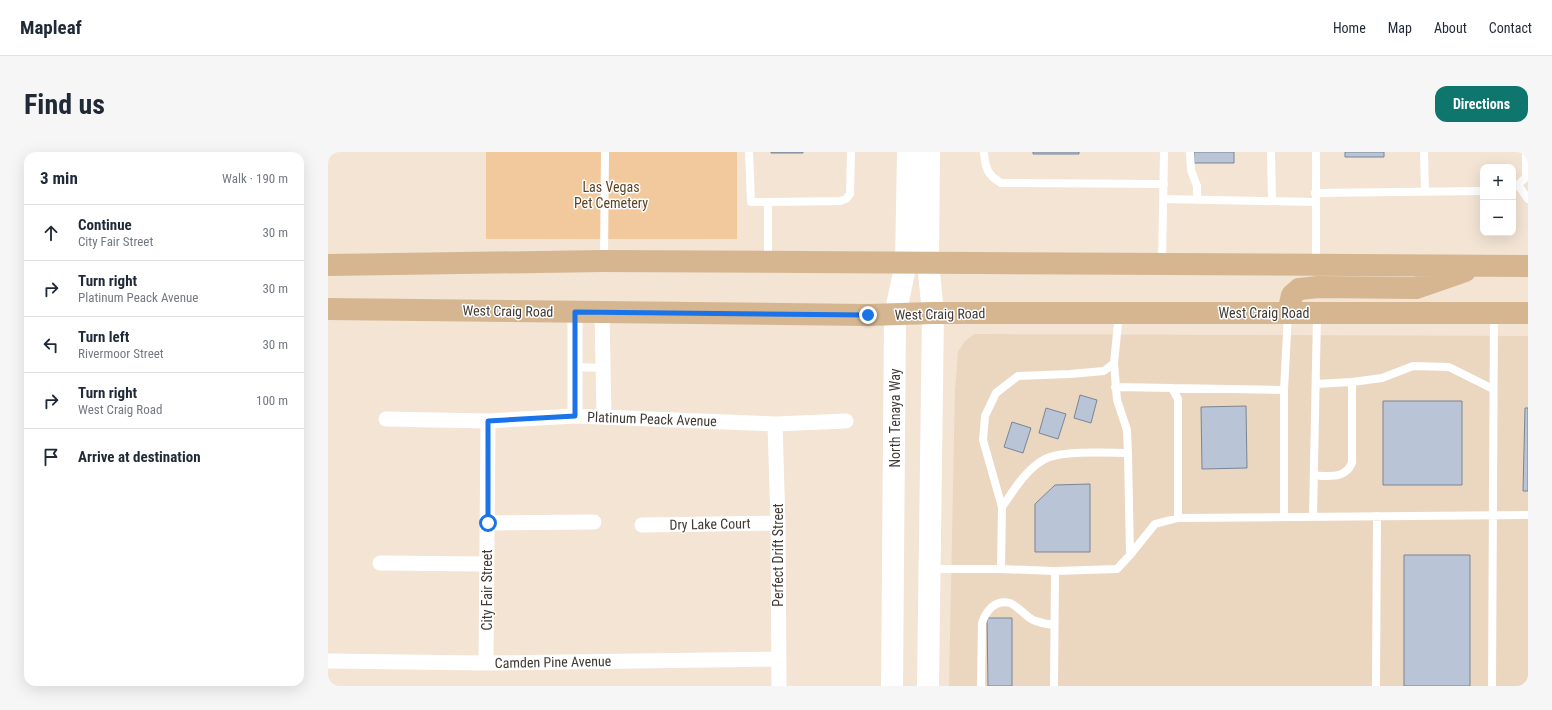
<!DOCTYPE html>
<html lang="en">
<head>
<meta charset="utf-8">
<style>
  :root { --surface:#fff; --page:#f6f6f7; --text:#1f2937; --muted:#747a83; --line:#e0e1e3; --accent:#0f766e }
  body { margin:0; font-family:"Roboto Condensed",sans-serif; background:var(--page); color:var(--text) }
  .controls { position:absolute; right:12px; top:12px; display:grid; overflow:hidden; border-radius:8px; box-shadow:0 4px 16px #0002 }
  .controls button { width:36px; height:36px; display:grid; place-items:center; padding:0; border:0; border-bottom:1px solid var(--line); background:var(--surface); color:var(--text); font:20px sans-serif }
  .stop { position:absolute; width:12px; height:12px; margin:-9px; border:3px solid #1a73e8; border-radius:50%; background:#fff }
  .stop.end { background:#1a73e8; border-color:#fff; box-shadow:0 1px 4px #0008 }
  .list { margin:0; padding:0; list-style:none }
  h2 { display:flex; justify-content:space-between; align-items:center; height:52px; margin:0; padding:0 16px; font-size:17px }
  h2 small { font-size:13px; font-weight:400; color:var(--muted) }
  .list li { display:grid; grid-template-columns:26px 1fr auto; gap:12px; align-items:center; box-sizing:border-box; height:56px; padding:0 16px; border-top:1px solid var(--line) }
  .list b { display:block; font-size:15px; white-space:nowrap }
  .list p { margin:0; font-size:13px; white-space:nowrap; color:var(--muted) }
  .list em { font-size:13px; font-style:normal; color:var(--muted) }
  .icon { flex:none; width:22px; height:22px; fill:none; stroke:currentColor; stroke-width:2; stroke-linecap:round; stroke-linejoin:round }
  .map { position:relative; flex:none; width:1200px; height:534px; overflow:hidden; border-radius:12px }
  header { display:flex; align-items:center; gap:24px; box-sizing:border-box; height:56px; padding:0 20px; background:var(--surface); border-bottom:1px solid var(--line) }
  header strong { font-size:19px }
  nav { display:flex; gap:22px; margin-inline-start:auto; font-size:14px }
  .intro { display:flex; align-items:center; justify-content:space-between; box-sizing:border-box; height:96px; padding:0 24px }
  h1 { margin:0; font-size:28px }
  .button { padding:10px 18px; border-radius:12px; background:var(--accent); color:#fff; font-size:14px; font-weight:700 }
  main { display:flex; gap:24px; padding:0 24px }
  aside { flex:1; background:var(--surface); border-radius:12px; box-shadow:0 4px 16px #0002 }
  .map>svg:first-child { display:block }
  .built { fill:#ebd6c0 }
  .green { fill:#f1c99d }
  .building { fill:#b9c5d6; stroke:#798595 }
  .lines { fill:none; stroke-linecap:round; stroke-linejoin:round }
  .service { stroke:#fff; stroke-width:8 }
  .minor { stroke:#fff; stroke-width:15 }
  .secondary { stroke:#fff; stroke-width:22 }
  .primary { stroke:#d5b691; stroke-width:22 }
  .route { stroke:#1a73e8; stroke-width:5 }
  .labels { text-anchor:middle; stroke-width:3; stroke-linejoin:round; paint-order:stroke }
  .park-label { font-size:14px; fill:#5e4323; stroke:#fff }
  .street-label { font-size:14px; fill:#403a33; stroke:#fff }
</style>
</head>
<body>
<header>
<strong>Mapleaf</strong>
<nav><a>Home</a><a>Map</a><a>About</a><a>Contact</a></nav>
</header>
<div class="intro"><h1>Find us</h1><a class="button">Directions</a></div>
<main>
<aside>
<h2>3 min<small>Walk · 190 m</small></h2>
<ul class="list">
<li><svg class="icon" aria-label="ahead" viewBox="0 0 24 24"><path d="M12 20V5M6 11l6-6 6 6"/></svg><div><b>Continue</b><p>City Fair Street</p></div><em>30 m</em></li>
<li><svg class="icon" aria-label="right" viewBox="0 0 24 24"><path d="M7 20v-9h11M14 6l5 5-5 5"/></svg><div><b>Turn right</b><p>Platinum Peack Avenue</p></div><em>30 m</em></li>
<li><svg class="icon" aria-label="left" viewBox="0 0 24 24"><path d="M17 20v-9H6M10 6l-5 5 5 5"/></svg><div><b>Turn left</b><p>Rivermoor Street</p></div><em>30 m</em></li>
<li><svg class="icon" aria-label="right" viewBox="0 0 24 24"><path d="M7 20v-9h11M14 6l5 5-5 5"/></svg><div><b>Turn right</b><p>West Craig Road</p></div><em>100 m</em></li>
<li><svg class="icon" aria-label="arrive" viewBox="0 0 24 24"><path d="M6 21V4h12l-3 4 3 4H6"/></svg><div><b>Arrive at destination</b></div></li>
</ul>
</aside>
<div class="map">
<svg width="1200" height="534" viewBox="0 0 1200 534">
  <rect width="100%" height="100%" fill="#f3e4d4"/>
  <path class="built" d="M646,182L1200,184V534H621L627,238L630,200L637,189Z"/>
  <path class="green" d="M158,0H409V87H158Z"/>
  <path class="building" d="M443,0H475V1H443Z
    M705,0H751V2H705Z
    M866,0H906V11H866Z
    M1017,0H1056V5H1017Z
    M752,243L769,248L763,271L746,266Z
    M1055,249H1134V333H1055Z
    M918,254L919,316L874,317L873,255Z
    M718,256L738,262L730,287L711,281Z
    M1197,256H1200V339H1195Z
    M684,270L703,276L695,301L676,295Z
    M762,332V400H707V352L727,333Z
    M1076,403H1142V534H1076Z
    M659,466H684V534H660Z"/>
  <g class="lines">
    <path class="service" d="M421,0L423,50H440
      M656,0C657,15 659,23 673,31L836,32
      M862,0L863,18L869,34V48
      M943,0L944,49
      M1096,0L1097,39
      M1190,33L1200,47
      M1185,35L1190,33L1198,25V0
      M987,41L1155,39
      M836,47L987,50
      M276,108L277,0
      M440,109V50L512,49L518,47L522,42L523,0
      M834,112L836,0
      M988,113V0
      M786,211L789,248L799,278L800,301
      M247,215L275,216
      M1024,230L1054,226L1085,214L1121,215L1165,237
      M787,235L956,238
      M844,236L850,247V366
      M986,324C1002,323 1016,328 1024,311V230L988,232
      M674,355C686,338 698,317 717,307C733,298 781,301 800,301L802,403
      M956,365V238L960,162
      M985,365L989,162
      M603,417H673L727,419L789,417L802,403L827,372L850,366L1200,363
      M673,417L674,355L655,288L657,264L668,241L690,224L742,222L776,219L786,211L791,162
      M653,534L654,471C658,459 667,447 682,451C690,454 697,464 705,468C712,471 719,472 726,473
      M726,534L727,419
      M1048,534L1049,364
      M1164,534L1166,161"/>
    <path class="minor" d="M274,161L276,265
      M247,264V160
      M58,267L160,269L247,264L447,272L518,269
      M447,272L450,371L451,534
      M160,371L266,370
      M314,373L450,371
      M52,411L159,412
      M0,509L158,511L450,507
      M158,511L160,269"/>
    <path class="secondary" d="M564,534L567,163L578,111L580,0
      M600,534L605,161L600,111L601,0"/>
    <path class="primary" d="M0,113L275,109L1200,114
      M0,157L540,163L605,161H1200
      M960,161L964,143L971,137L990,135L1088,136L1137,119"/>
  </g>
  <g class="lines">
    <path class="route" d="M160,371V269L247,264V160L540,163"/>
  </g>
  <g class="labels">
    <g class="park-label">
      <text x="283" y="40">Las Vegas<tspan x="283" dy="16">Pet Cemetery</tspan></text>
    </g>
    <g class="street-label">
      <text transform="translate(180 159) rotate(1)" y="5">West Craig Road</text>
      <text x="936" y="166">West Craig Road</text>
      <text transform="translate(612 162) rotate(-1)" y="5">West Craig Road</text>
      <text transform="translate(567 266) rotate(-90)" y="5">North Tenaya Way</text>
      <text transform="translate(324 267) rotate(2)" y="5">Platinum Peack Avenue</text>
      <text transform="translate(382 372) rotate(-1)" y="5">Dry Lake Court</text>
      <text transform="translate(450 403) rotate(-90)" y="5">Perfect Drift Street</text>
      <text transform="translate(159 438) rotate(-90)" y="5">City Fair Street</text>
      <text transform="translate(225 510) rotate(-1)" y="5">Camden Pine Avenue</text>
    </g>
  </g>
</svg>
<div class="controls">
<button>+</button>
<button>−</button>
</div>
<div class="stop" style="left:160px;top:371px"></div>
<div class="stop end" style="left:540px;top:163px"></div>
</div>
</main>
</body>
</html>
